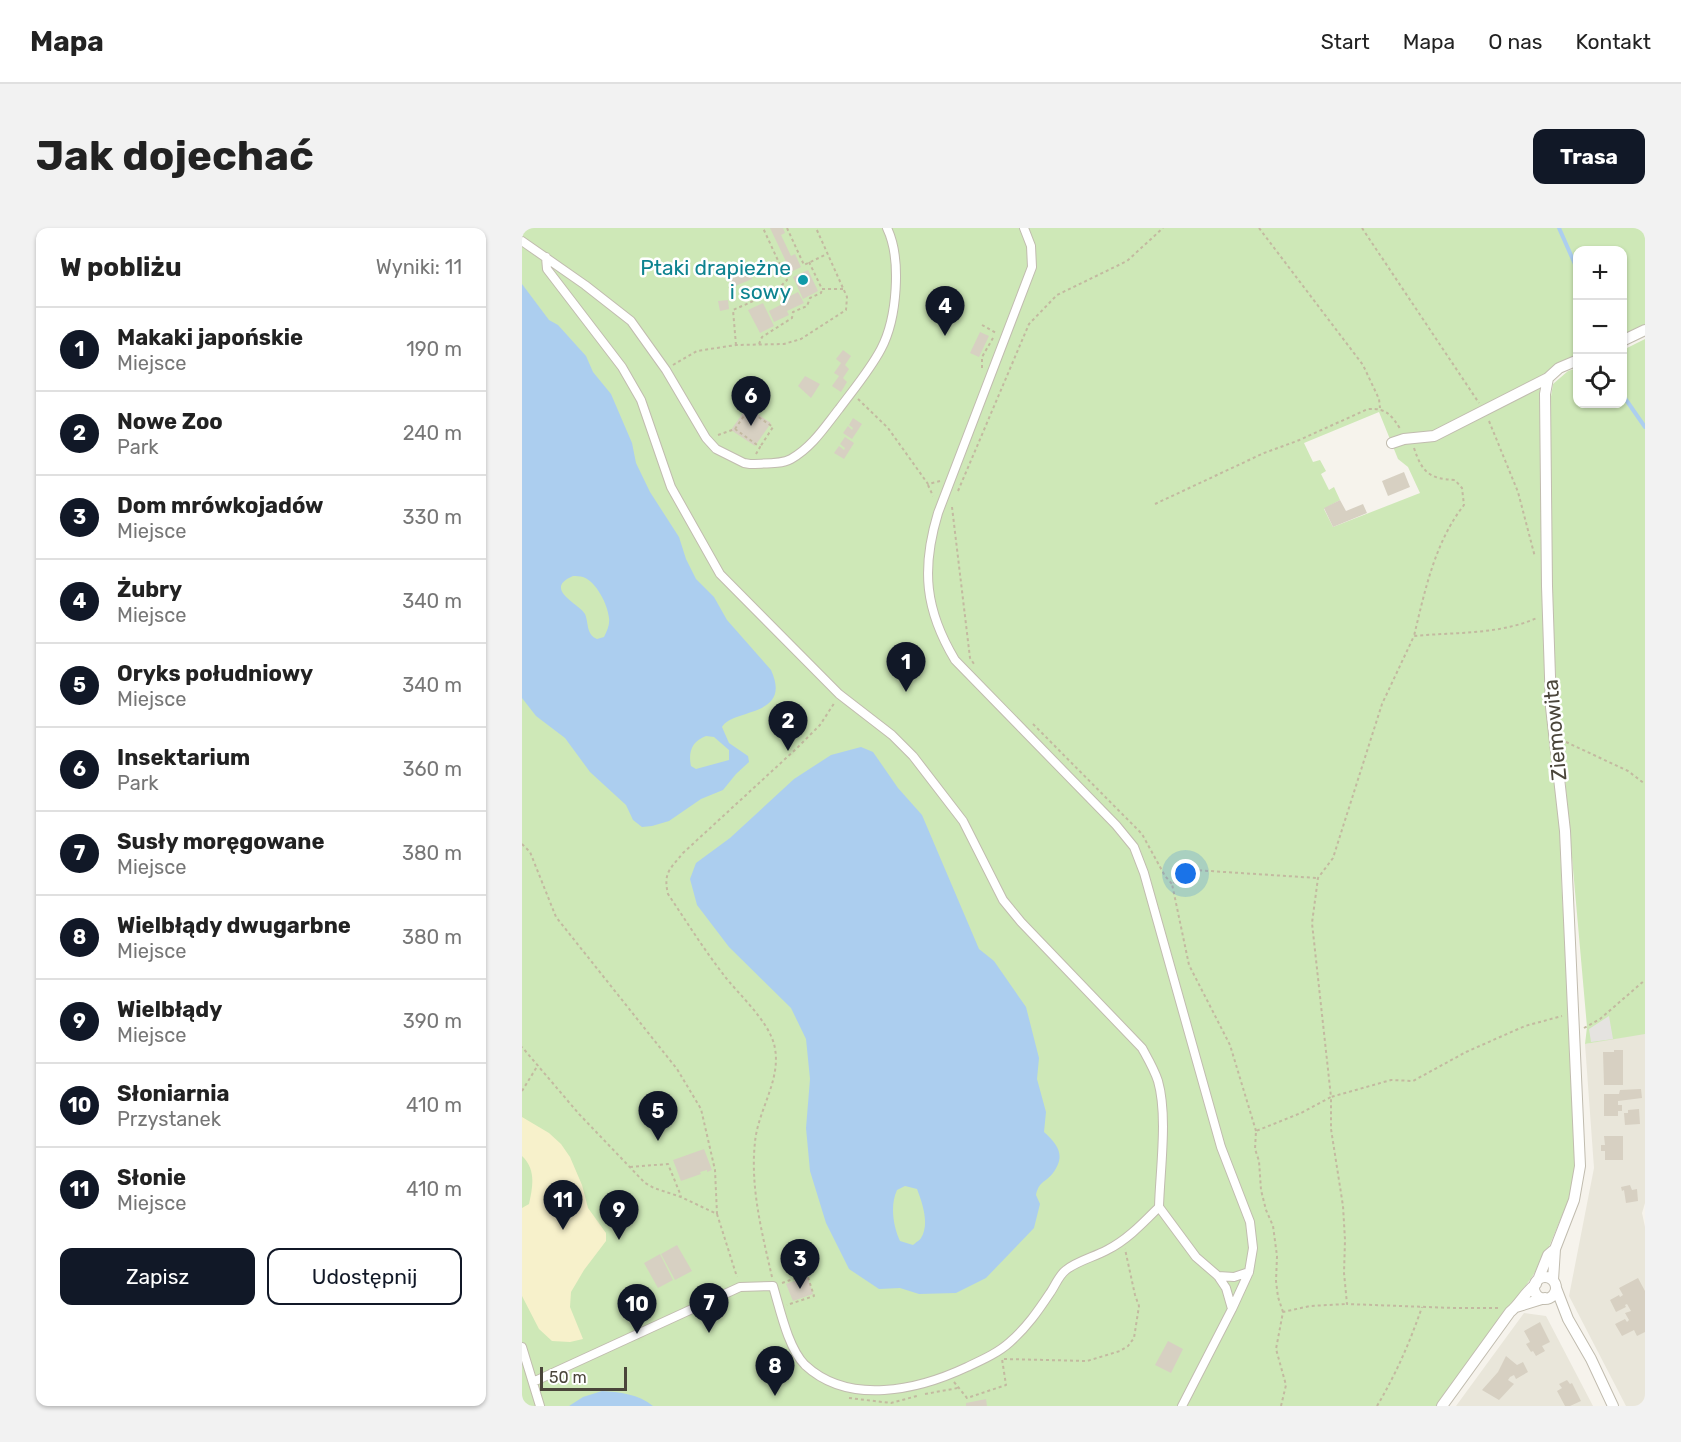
<!DOCTYPE html>
<html lang="pl">
<head>
<meta charset="utf-8">
<style>
  :root { --surface:#fff; --page:#f2f2f2; --text:#222; --muted:#767676; --line:#e0e0e0; --accent:#111827 }
  body { margin:0; font-family:Rubik,sans-serif; background:var(--page); color:var(--text) }
  .controls { position:absolute; right:18px; top:18px; display:grid; overflow:hidden; border-radius:12px; box-shadow:0 2px 4px #0004 }
  .controls button { width:54px; height:54px; display:grid; place-items:center; padding:0; border:0; border-bottom:2px solid var(--line); background:var(--surface); color:var(--text); font:30px sans-serif }
  .scale { position:absolute; left:18px; bottom:15px; width:87px; box-sizing:border-box; padding-left:6px; border:3px solid #4a453a; border-top:0; font-size:16px; line-height:21px; white-space:nowrap; color:#4a453a; -webkit-text-stroke:4px #fff; paint-order:stroke }
  .you { position:absolute; left:664px; top:646px; width:21px; height:21px; margin:-15px; border:4px solid #fff; border-radius:50%; background:#1a73e8; box-shadow:0 0 0 9px #1a73e833 }
  .badge { display:grid; place-items:center; width:39px; height:39px; border-radius:50%; background:var(--accent); color:#fff; font-size:20px; font-weight:700 }
  .pin { position:absolute; translate:-50% -50px; filter:drop-shadow(0 2px 3px #0008) }
  .pin::after { content:''; position:absolute; top:32px; width:21px; height:18px; background:inherit; clip-path:polygon(0 0,100% 0,50% 100%) }
  .list { margin:0; padding:0; list-style:none }
  h2 { display:flex; justify-content:space-between; align-items:center; height:78px; margin:0; padding:0 24px; font-size:26px }
  h2 small { font-size:20px; font-weight:400; color:var(--muted) }
  .list li { display:grid; grid-template-columns:39px 1fr auto; gap:18px; align-items:center; box-sizing:border-box; height:84px; padding:0 24px; border-top:2px solid var(--line) }
  .list b { display:block; font-size:22px; white-space:nowrap }
  .list p { margin:0; font-size:20px; white-space:nowrap; color:var(--muted) }
  .list em { font-size:20px; font-style:normal; color:var(--muted) }
  .actions { display:flex; gap:12px; padding:18px 24px }
  .actions a { flex:1; padding:14px 0; border:2px solid var(--accent); border-radius:12px; text-align:center; font-size:21px; color:var(--accent) }
  .actions .main { background:var(--accent); color:#fff }
  .icon { flex:none; width:33px; height:33px; fill:none; stroke:currentColor; stroke-width:2; stroke-linecap:round; stroke-linejoin:round }
  .map { position:relative; flex:none; width:1123px; height:1178px; overflow:hidden; border-radius:12px }
  header { display:flex; align-items:center; gap:36px; box-sizing:border-box; height:84px; padding:0 30px; background:var(--surface); border-bottom:2px solid var(--line) }
  header strong { font-size:28px }
  nav { display:flex; gap:33px; margin-inline-start:auto; font-size:21px }
  .intro { display:flex; align-items:center; justify-content:space-between; box-sizing:border-box; height:144px; padding:0 36px }
  h1 { margin:0; font-size:42px }
  .button { padding:15px 27px; border-radius:12px; background:var(--accent); color:#fff; font-size:21px; font-weight:700 }
  main { display:flex; gap:36px; padding:0 36px }
  aside { flex:1; background:var(--surface); border-radius:12px; box-shadow:0 2px 4px #0004 }
  .map>svg:first-child { display:block }
  .residential { fill:#e9e6da }
  .green { fill:#cee8b7; fill-rule:evenodd }
  .sand { fill:#f7f1cb }
  .parking { fill:#e5e3e0 }
  .water { fill:#acceef; fill-rule:evenodd }
  .lines { fill:none; stroke-linecap:round; stroke-linejoin:round }
  .stream { stroke:#acceef; stroke-width:4 }
  .building { fill:#d7d0c2 }
  .pedestrian-casing { stroke:#c1bcaf; stroke-width:10 }
  .minor-casing { stroke:#c1bcaf; stroke-width:12 }
  .path { stroke:#c3b9a0; stroke-width:2; stroke-dasharray:3 3; stroke-linecap:butt }
  .pedestrian { stroke:#fff; stroke-width:8 }
  .minor { stroke:#fff; stroke-width:10 }
  .culture-dot { fill:#0f9aa8; stroke:#fff; stroke-width:2 }
  .labels { text-anchor:middle; stroke-width:5; stroke-linejoin:round; paint-order:stroke }
  .culture-label { font-size:21px; fill:#0d838f; stroke:#fff; text-anchor:end }
  .street-label { font-size:21px; fill:#4a453a; stroke:#fff }
</style>
</head>
<body>
<header>
<strong>Mapa</strong>
<nav><a>Start</a><a>Mapa</a><a>O nas</a><a>Kontakt</a></nav>
</header>
<div class="intro"><h1>Jak dojechać</h1><a class="button">Trasa</a></div>
<main>
<aside>
<h2>W pobliżu<small>Wyniki: 11</small></h2>
<ul class="list">
<li><span class="badge">1</span><div><b>Makaki japońskie</b><p>Miejsce</p></div><em>190 m</em></li>
<li><span class="badge">2</span><div><b>Nowe Zoo</b><p>Park</p></div><em>240 m</em></li>
<li><span class="badge">3</span><div><b>Dom mrówkojadów</b><p>Miejsce</p></div><em>330 m</em></li>
<li><span class="badge">4</span><div><b>Żubry</b><p>Miejsce</p></div><em>340 m</em></li>
<li><span class="badge">5</span><div><b>Oryks południowy</b><p>Miejsce</p></div><em>340 m</em></li>
<li><span class="badge">6</span><div><b>Insektarium</b><p>Park</p></div><em>360 m</em></li>
<li><span class="badge">7</span><div><b>Susły moręgowane</b><p>Miejsce</p></div><em>380 m</em></li>
<li><span class="badge">8</span><div><b>Wielbłądy dwugarbne</b><p>Miejsce</p></div><em>380 m</em></li>
<li><span class="badge">9</span><div><b>Wielbłądy</b><p>Miejsce</p></div><em>390 m</em></li>
<li><span class="badge">10</span><div><b>Słoniarnia</b><p>Przystanek</p></div><em>410 m</em></li>
<li><span class="badge">11</span><div><b>Słonie</b><p>Miejsce</p></div><em>410 m</em></li>
</ul>
<div class="actions"><a class="main">Zapisz</a><a>Udostępnij</a></div>
</aside>
<div class="map">
<svg width="1123" height="1178" viewBox="0 0 1123 1178">
  <rect width="100%" height="100%" fill="#f6f3ec"/>
  <path class="residential" d="M1123,805V975L1120,985L1123,999V1178H1104L1047,1068L1072,940L1063,816Z
    M1002,1085L1024,1088L1071,1178H934Z"/>
  <path class="green" d="M0,0H1123V97L1101,108L1100,22H1056L1055,127L1034,136L1021,154L1040,667L1052,840L1053,936L1049,966L1024,1026L1010,1049L914,1178H0ZM857,184L876,231L886,239L898,265L811,299L802,281L818,272L812,259L807,262L799,246L804,243L798,232L791,234L782,215Z
    M1123,111V806L1063,816L1065,799L1029,392L1028,175L1031,156L1046,143L1055,140L1056,176H1100L1101,122Z"/>
  <path class="sand" d="M0,889L27,905L39,916L48,929L60,957L66,980L84,1005V1013L62,1042L49,1064L48,1079L61,1111L48,1114L30,1113L17,1101L0,1068V980L7,976C11,958 14,941 0,928Z"/>
  <path class="parking" d="M1087,788L1091,811L1069,814L1067,801Z"/>
  <path class="water" d="M0,56L27,92L36,97L64,128L71,144L89,166L110,215L114,235L128,264L157,309L164,331L174,351L192,369L205,392L249,442C271,490 210,480 200,499L207,515L226,528L227,534L214,546L201,562L179,571L147,593L130,598L120,599L111,592L104,577L68,544L43,510L14,488L0,470ZM51,348C54,348 58,348 61,349C74,353 86,377 87,390C88,397 85,403 82,409L75,411C64,406 67,396 63,386C58,376 20,361 51,348ZM184,508L192,509L207,522V532L174,541L169,538C166,524 170,513 184,508Z
    M339,519L351,524L376,560L400,587L457,721L472,733L504,779L517,830L515,851L524,884L522,904C536,917 544,927 531,945C523,955 517,953 514,967L518,976L512,1000L464,1050L434,1065L397,1066L378,1060L357,1061L327,1041L304,995L288,943L284,900L288,851L284,811L269,780L207,719L175,677L168,651L174,635L208,610L272,551L309,527ZM383,958L395,961C400,974 408,996 399,1010C399,1011 392,1016 391,1017L378,1013C371,998 368,977 375,962Z
    M80,1163C97,1164 117,1166 131,1178H47L61,1169Z"/>
  <g class="lines">
    <path class="stream" d="M1037,0L1056,43
      M1100,166L1123,199"/>
  </g>
  <path class="building" d="M248,0H261L263,5L259,7L269,28L273,26L279,39L269,44Z
    M286,42L296,63L281,71L271,49Z
    M227,43L230,51L211,59L208,51Z
    M276,64L282,75L265,83L267,87L252,94L247,83L262,75L260,72Z
    M206,72L207,81L198,83L196,73Z
    M241,75L252,98L238,105L226,82Z
    M458,104L467,108L457,129L448,125Z
    M321,122L329,128L323,137L327,141L321,150L325,154L319,164L310,158L317,148L312,145L319,135L314,131Z
    M283,148L298,156L289,170L276,158Z
    M225,179L249,195L233,218L209,202Z
    M331,190L340,196L330,211L321,205L326,198L330,202L331,200L327,197Z
    M323,209L332,215L322,231L312,225L317,218L322,222L323,220L318,216Z
    M882,244L888,259L866,268L860,253Z
    M818,272L824,283L841,276L845,285L811,299L802,280Z
    M1092,822H1101V857H1082L1081,824H1092Z
    M1119,861L1120,870L1096,873V877H1100V883H1096V888H1082V866H1097L1098,862Z
    M1117,881L1118,896L1103,897L1102,885H1106V882Z
    M1082,908H1101V932H1083V923H1079V917H1083Z
    M182,921L190,942L185,944V942L178,944L179,946L159,953L151,932Z
    M1108,957L1110,962L1115,961L1116,973L1104,975L1102,962L1100,963L1099,959Z
    M155,1017L170,1043L153,1052L139,1026Z
    M138,1026L151,1052L136,1060L122,1035Z
    M285,1048L291,1066L271,1073L264,1056Z
    M1116,1050L1123,1063V1104L1115,1108L1112,1102L1100,1108L1093,1096L1103,1091L1105,1094L1107,1092L1103,1085L1109,1083L1105,1076L1103,1077L1104,1079L1094,1084L1088,1072L1097,1067L1098,1069L1101,1067L1097,1060Z
    M1018,1094L1028,1114L1020,1118L1023,1123L1014,1128L1011,1123L1009,1124L1004,1116L1008,1114L1002,1103Z
    M646,1113L661,1121L649,1145L633,1137Z
    M984,1128L995,1137L1001,1134L1006,1144L994,1151L992,1147L988,1149L986,1152L992,1156L977,1172L960,1162L976,1144Z
    M1045,1152L1048,1156L1050,1155L1059,1173L1048,1178H1043L1035,1163L1040,1160L1037,1156Z
    M464,1171L465,1178H444V1175Z"/>
  <g class="lines">
    <g class="pedestrian-casing">
      <path id="pedestrian" d="M502,0L509,18L510,39L416,285C399,341 403,382 433,432L594,597L612,619L622,645L699,919L728,994L731,1020L727,1044L710,1081L704,1060L696,1048L674,1029L637,979
        M0,13L63,57L109,93L144,142L184,210L194,221L222,235L228,236C241,235 258,237 269,231C290,219 302,200 317,181C331,162 348,142 359,121C375,91 380,31 365,0
        M696,1048L712,1049L727,1044
        M0,1119L18,1178
        M11,1154L218,1059L251,1058C258,1081 266,1120 283,1137C327,1178 396,1162 445,1139C460,1132 476,1125 488,1114C505,1099 516,1083 528,1065C533,1058 537,1047 544,1042C555,1033 572,1029 585,1022C605,1012 621,995 637,979C638,942 646,888 636,853C632,841 626,831 620,820L499,694L481,672L441,593L391,528L370,507L317,466L198,346L149,259L119,172L100,139L25,41L24,29
        M660,1178L710,1081"/>
    </g>
    <g class="minor-casing">
      <path id="minor" d="M1100,113L1123,102
        M1026,150L1023,166L1025,358L1029,479L1043,603L1058,938L1052,972L1033,1021L1031,1052
        M870,215L882,211L912,208L1026,150L1037,140L1056,132
        M1012 1060a11 11 0 1 1 22 0a11 11 0 1 1-22 0Z
        M1016,1052L1026,1027L1033,1021
        M1034,1060L1046,1091L1069,1131L1091,1178
        M994,1079L1023,1070
        M920,1178L988,1084C998,1076 1003,1064 1014,1056"/>
    </g>
    <path class="path" d="M265,0L282,37L305,26
      M737,0L841,137L857,171L858,180
      M840,0L957,175
      M287,34L300,61H321
      M460,97L474,105
      M237,116L240,109L270,90L271,84L285,78L288,70L299,65L300,61
      M214,117L211,82L254,63L265,52L241,0
      M151,137L175,123L214,117L262,116L279,111L324,82L325,69L294,0
      M460,140V129L471,110
      M336,171L366,200L406,256L418,253
      M967,193L996,264L1013,329
      M213,201L226,182L251,199L238,219
      M196,207L213,201L238,219L234,226
      M892,220C900,244 907,251 933,252L940,260L942,277C913,314 903,362 892,408
      M406,257L411,268
      M436,263L507,96L535,67L605,33L641,0
      M633,276L742,225L775,213L846,181C865,180 869,187 879,202
      M430,279L448,430L452,436
      M511,496L620,606L643,648L650,656
      M1044,514L1106,543L1123,556
      M0,616L8,624L34,689L155,841L179,881L193,942L195,986L159,969L132,960L123,955L57,886L0,819
      M1062,800L1078,791L1123,752
      M0,863L16,837
      M734,903L708,817L667,737L650,656L662,646L672,642L795,650
      M108,939L146,936L159,968
      M195,986L215,1049
      M250,1049C240,1005 228,959 233,914C236,881 261,850 252,816C245,791 216,766 201,746C181,720 164,693 146,666C141,645 148,641 161,625L274,521L298,497L313,474
      M260,1055L285,1046L292,1068L265,1077
      M976,1080H932L825,1076L822,1045L823,1012L821,978L809,901V869L869,852L891,853L944,824L1003,798L1040,788
      M761,1084L756,1069L754,1053L755,1028L751,998L744,982L739,962L737,933L733,921L734,903L779,885L809,869L790,695L796,650L811,630L860,476L892,408C933,404 976,407 1015,390
      M482,1131L565,1133L598,1123L606,1118L612,1110L617,1078L613,1067L603,1021
      M432,1154L445,1170L484,1157L480,1131
      M403,1166L436,1160
      M327,1170L369,1175L395,1168
      M759,1178L764,1157L754,1121L761,1084L788,1078L825,1076
      M855,1178C874,1146 888,1114 900,1079"/>
    <use href="#pedestrian" class="pedestrian"/>
    <use href="#minor" class="minor"/>
  </g>
  <circle class="culture-dot" cx="281" cy="52" r="6"/>
  <g class="labels">
    <g class="culture-label">
      <text x="269" y="47">Ptaki drapieżne<tspan x="269" dy="24">i sowy</tspan></text>
    </g>
    <g class="street-label">
      <text transform="translate(1033 502) rotate(-95)" y="7">Ziemowita</text>
    </g>
  </g>
</svg>
<div class="controls">
<button>+</button>
<button>−</button>
<button><svg class="icon" aria-label="locate" viewBox="0 0 24 24"><circle cx="12" cy="12" r="6"/><path d="M12 2v4M12 18v4M2 12h4M18 12h4"/></svg></button>
</div>
<div class="scale">50 m</div>
<div class="you"></div>
<div class="pin badge" style="left:384px;top:464px">1</div>
<div class="pin badge" style="left:266px;top:523px">2</div>
<div class="pin badge" style="left:278px;top:1061px">3</div>
<div class="pin badge" style="left:423px;top:108px">4</div>
<div class="pin badge" style="left:136px;top:913px">5</div>
<div class="pin badge" style="left:229px;top:198px">6</div>
<div class="pin badge" style="left:187px;top:1105px">7</div>
<div class="pin badge" style="left:253px;top:1168px">8</div>
<div class="pin badge" style="left:97px;top:1012px">9</div>
<div class="pin badge" style="left:115px;top:1106px">10</div>
<div class="pin badge" style="left:41px;top:1002px">11</div>
</div>
</main>
</body>
</html>
